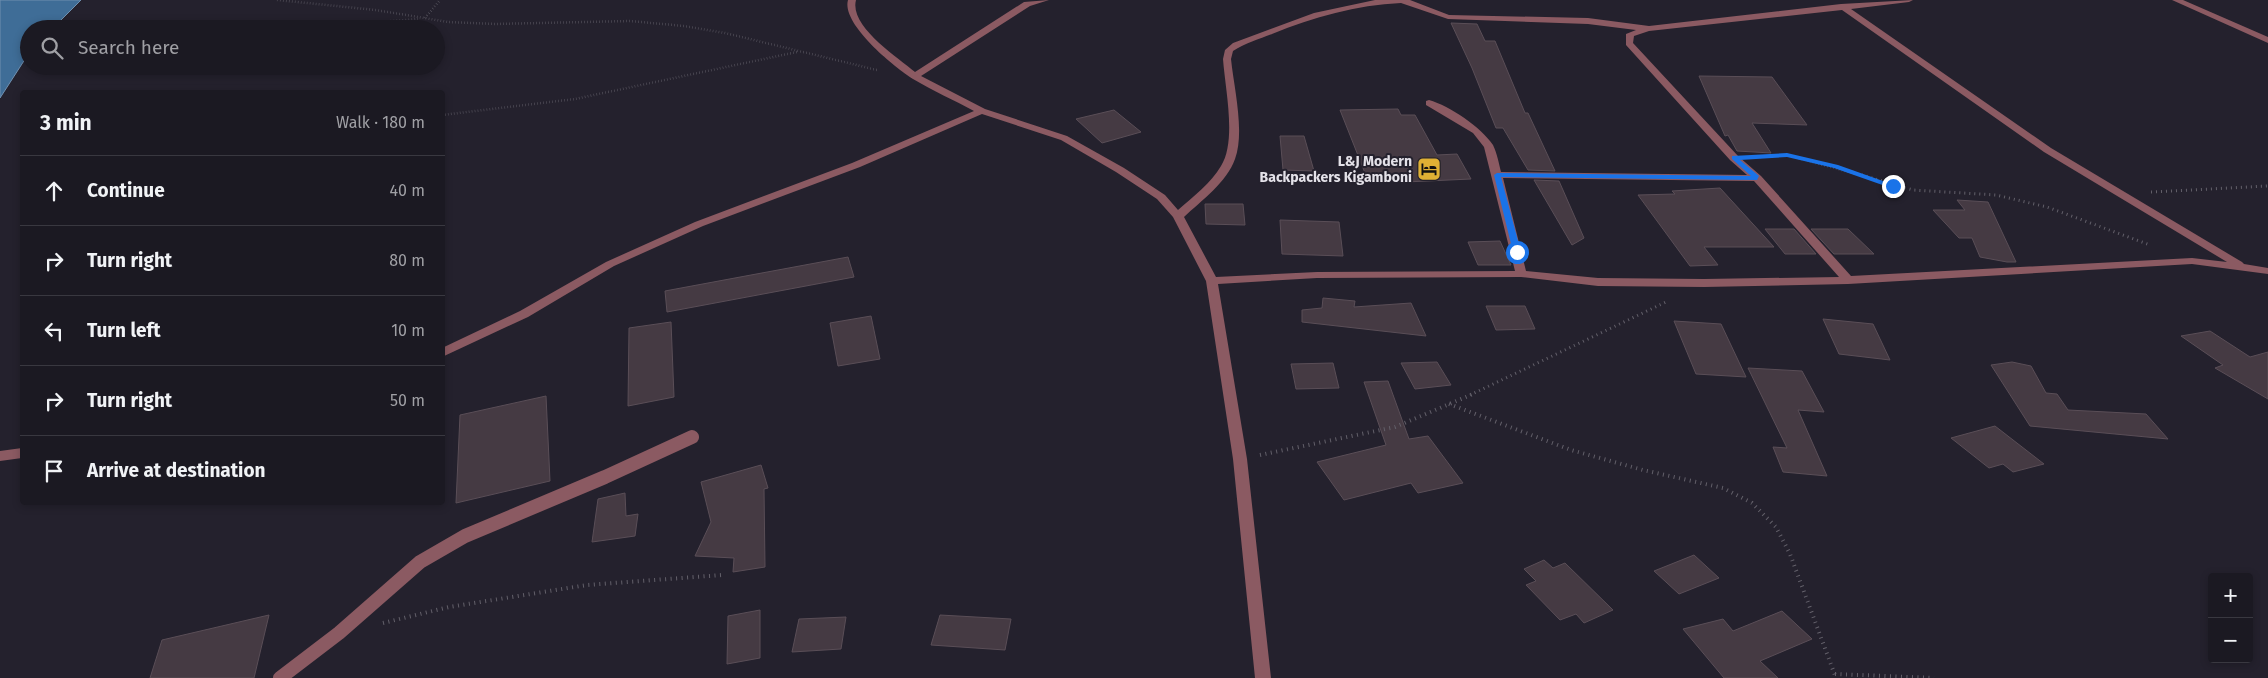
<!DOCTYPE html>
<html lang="en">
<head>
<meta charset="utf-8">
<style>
  :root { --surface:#1b1922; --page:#28262f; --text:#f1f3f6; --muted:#a0a0a5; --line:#393840 }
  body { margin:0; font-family:"Fira Sans",sans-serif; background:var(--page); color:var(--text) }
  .controls { position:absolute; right:15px; bottom:15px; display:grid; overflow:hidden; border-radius:5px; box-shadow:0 2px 8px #0003 }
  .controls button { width:45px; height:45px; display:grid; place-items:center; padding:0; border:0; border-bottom:1px solid var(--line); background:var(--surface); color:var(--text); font:25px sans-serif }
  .stop { position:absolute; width:15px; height:15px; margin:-11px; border:4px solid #1a73e8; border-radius:50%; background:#fff }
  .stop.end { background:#1a73e8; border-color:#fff; box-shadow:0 1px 5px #0008 }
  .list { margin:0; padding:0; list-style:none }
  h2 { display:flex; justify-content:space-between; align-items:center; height:65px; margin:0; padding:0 20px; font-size:21px }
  h2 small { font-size:16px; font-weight:400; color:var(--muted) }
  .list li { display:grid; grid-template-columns:32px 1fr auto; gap:15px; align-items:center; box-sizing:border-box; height:70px; padding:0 20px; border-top:1px solid var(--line) }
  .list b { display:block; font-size:19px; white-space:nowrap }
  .list em { font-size:16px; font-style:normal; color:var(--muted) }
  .icon { flex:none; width:28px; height:28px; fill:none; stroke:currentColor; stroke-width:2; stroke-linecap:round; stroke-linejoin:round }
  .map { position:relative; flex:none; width:2268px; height:678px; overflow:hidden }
  .search { position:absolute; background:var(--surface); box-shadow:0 2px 8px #0003; left:20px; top:20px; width:425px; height:55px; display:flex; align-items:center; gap:12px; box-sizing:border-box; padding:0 18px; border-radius:28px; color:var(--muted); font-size:19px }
  .panel { position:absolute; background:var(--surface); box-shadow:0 2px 8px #0003; left:20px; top:90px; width:425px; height:415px; border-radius:5px }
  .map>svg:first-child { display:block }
  .water { fill:#3f6d97; stroke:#7090b0 }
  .building { fill:#453a43; stroke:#5a4e57 }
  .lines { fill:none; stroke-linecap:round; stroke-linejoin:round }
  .path-far2 { stroke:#63606a; stroke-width:2.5; stroke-dasharray:0.5 2.5; stroke-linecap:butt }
  .path-far1 { stroke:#63606a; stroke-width:3; stroke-dasharray:1 4; stroke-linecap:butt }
  .path { stroke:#63606a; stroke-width:4; stroke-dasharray:1 4.5; stroke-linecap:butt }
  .service { stroke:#8b5a62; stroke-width:14 }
  .minor { fill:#8b5a62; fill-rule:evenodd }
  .route { fill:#1a73e8 }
  .labels { text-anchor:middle; stroke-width:4; stroke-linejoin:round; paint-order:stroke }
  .poi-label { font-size:14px; font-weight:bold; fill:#e4e2e9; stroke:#24212d; text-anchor:end }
</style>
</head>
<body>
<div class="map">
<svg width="2268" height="678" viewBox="0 0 2268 678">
  <rect width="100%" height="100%" fill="#24212d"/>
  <path class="water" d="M0,0H81L52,29H29V53L0,98Z"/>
  <path class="building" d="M1451,23L1477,24L1485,41H1495L1525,113H1528L1555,171L1528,170L1503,128H1496L1472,68Z
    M1699,76L1772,77L1807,125L1752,123L1771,153L1737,151L1728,135L1725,136Z
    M1398,109L1401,115H1415L1437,155L1457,154L1471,179L1405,182L1402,174L1365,173L1340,110Z
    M1114,110L1141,132L1102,143L1076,119Z
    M1280,136H1304L1314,171L1283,170Z
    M1534,180L1559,181L1584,238L1572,245Z
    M1720,188L1774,247H1704L1718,265L1690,266L1638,195L1675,194L1672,191Z
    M1957,200L1988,202L2016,262H2007L1980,257L1972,238H1959L1933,210H1965Z
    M1205,204H1243L1245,225L1206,224Z
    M1280,220L1339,222L1343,256L1282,254Z
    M1765,229H1794L1816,254H1785Z
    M1811,229H1848L1874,254H1834Z
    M1500,241L1511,265H1478L1468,242Z
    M848,257L854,277L667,312L665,291Z
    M1323,298L1355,301L1354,307L1411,303L1426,336L1302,322V310L1322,308Z
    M1486,306H1525L1535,329L1496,330Z
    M871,316L880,359L838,366L830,323Z
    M1823,319L1873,324L1890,360L1839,354Z
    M1674,321L1721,324L1746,377L1696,374Z
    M671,322L674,397L628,406L629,328Z
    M2210,331L2250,357L2268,352V399L2215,368L2223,365L2181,336Z
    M1437,362L1451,385L1415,389L1401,363Z
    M2012,362L2031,366L2046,393L2057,394L2068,410L2146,414L2168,439L2030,426L1991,365Z
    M1333,363L1339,388L1296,389L1291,364Z
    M1748,368L1802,371L1824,412L1798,410L1827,476L1783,472L1773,447L1787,448Z
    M1388,381L1409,439L1428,436L1463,483L1418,493L1411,483L1344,500L1317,462L1386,445L1364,382Z
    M546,396L550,481L456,503L460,415Z
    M1995,426L2044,464L2013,472L2003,464L1989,468L1951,438Z
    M761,465L768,488L764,489L765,567L733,572L734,558L695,556L711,522L701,482Z
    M625,493L626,516L638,514L635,536L592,542L598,499Z
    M1694,555L1719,578L1679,594L1654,571Z
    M1544,560L1553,568L1565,563L1613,610L1584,623L1576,614L1560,620L1526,585L1536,581L1524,569Z
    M760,610V658L727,664L728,616Z
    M1782,611L1812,639L1760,661L1778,678H1724L1683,629L1723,619L1733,631Z
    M269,615L254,678H150L162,640Z
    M940,615L1011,619L1005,650L931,645Z
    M846,617L841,649L792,652L799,619Z"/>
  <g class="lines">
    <path class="path-far2" d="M277,0L376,10L448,22L495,24L630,21L684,26L725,33L877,70
      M425,18L440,0
      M289,29L418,19
      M442,115L575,99L797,52
      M1760,157L1787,155L1856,174"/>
    <path class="path-far1" d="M1852,172L1913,190L1996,195L2047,207L2150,245
      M2151,192L2268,186
      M1470,395L1666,302"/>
    <path class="path" d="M1449,404L1571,450L1643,470L1723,488L1752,503L1776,527L1790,554L1836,678
      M1260,455L1395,427L1473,394
      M383,623L449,607L587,585L722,575
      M1835,674L1934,678"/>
    <path class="service" d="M280,678L339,633L420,562L465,536L605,477L692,437"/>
    <path class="minor" d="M848,0H856C849,26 897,57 915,72L1024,2L1049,0L1030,6L921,76L985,109L1067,136L1124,168L1165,195L1178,210C1193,197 1211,183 1221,166C1237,141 1225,88 1223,59L1225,50L1233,43L1314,13L1375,0H1410L1449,15L1588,18L1649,26L1841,4L1913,0L1909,2L1851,9L2051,148L2242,262L2244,264L2268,268V274L2192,264L1848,284L1704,287L1598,286L1521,277L1317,278L1218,284L1247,459L1271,678H1255L1233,459L1206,281L1173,217L1157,199L1116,172L1061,140L982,114L860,167L703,226L614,266L528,317L442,357V348L520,311L606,262L695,222L852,163L974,111C954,100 933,91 913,79C894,67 841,24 848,0ZM1401,3L1448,19L1588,24L1636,30L1626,34V45L1730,160L1747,175L1501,172C1499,164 1497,153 1493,145C1481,127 1450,106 1429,100L1426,101V105L1473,133L1484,147L1515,271L1317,272L1216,277L1184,217C1201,201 1227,182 1235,159C1245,132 1234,88 1231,59L1233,51C1245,43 1259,39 1272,34C1314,17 1356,5 1401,3ZM1842,10L2044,152L2227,262L2192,258L1851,276L1761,176L1738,156L1633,43L1634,36L1649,31ZM1503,178L1754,181L1839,277L1704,279L1598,278L1526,271Z
      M2172,0H2183L2268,37V43Z
      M22,448V458L0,461V451Z"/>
  </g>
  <path class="route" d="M1787,153L1838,165L1897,186L1891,188L1834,168L1787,157L1740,160L1759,176L1757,180L1501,177L1521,252L1517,254L1513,252L1494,175L1497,173L1751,176L1732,159V156Z"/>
  <defs>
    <g id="hotel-square" transform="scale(1.25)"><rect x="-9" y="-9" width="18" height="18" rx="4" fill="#dfb034" stroke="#24212d"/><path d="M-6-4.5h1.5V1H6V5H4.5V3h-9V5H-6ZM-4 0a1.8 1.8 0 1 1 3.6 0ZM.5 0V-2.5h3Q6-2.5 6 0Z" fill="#111"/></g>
  </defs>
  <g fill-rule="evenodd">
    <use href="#hotel-square" x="1429" y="169"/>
  </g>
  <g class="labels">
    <g class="poi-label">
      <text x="1412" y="166">L&amp;J Modern<tspan x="1412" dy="16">Backpackers Kigamboni</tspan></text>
    </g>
  </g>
</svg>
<div class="controls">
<button>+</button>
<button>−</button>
</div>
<div class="stop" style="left:1517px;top:252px"></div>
<div class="stop end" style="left:1893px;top:186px"></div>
<div class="search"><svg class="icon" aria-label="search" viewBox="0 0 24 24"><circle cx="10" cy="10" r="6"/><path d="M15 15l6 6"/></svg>Search here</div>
<section class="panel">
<h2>3 min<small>Walk · 180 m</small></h2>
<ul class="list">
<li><svg class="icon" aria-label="ahead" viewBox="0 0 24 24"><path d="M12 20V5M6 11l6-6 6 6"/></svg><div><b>Continue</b></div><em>40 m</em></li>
<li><svg class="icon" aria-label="right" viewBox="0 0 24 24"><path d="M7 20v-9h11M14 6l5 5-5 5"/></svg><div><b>Turn right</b></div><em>80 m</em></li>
<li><svg class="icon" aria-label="left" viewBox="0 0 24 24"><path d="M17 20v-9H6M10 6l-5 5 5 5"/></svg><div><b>Turn left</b></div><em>10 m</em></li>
<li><svg class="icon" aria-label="right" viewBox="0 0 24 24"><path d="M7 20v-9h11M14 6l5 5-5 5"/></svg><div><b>Turn right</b></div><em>50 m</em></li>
<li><svg class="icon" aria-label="arrive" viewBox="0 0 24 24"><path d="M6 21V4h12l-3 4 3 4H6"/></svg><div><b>Arrive at destination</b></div></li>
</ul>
</section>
</div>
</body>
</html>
